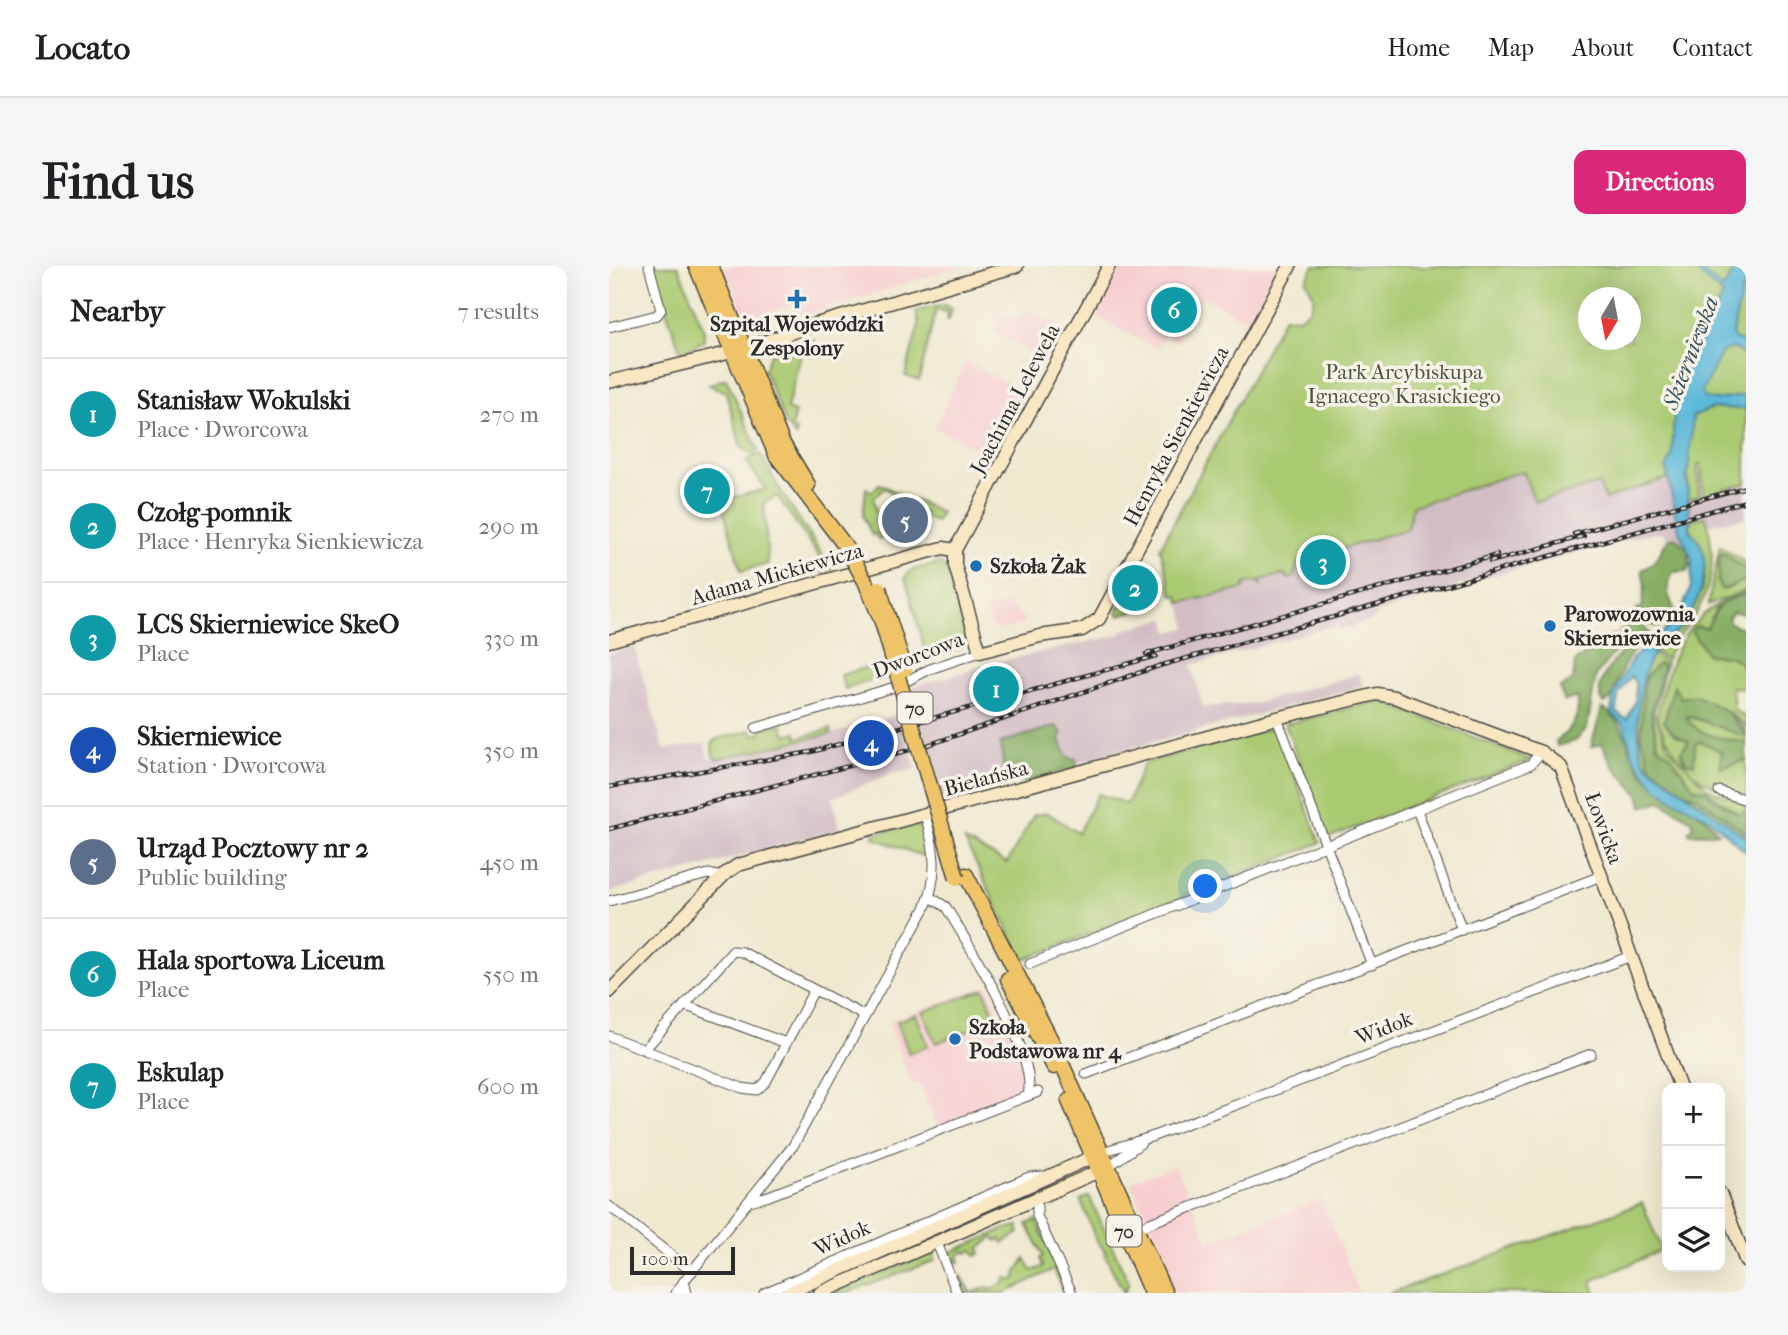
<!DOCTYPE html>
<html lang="en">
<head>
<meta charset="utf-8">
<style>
  :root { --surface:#fff; --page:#f6f6f6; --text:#202124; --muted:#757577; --line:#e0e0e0; --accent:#db2777 }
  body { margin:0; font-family:"IM FELL French Canon",serif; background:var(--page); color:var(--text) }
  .controls { position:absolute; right:21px; bottom:21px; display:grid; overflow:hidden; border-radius:14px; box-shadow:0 7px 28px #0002 }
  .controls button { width:63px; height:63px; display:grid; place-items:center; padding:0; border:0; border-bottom:2px solid var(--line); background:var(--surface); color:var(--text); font:35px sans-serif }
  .compass { position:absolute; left:969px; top:21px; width:63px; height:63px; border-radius:50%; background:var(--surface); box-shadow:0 7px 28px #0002; rotate:190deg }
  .scale { position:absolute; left:21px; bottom:18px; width:105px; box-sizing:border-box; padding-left:7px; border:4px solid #2b2b2b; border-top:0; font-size:19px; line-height:24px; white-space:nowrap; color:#2b2b2b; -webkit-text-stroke:5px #f7f3e8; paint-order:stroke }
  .you { position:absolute; left:597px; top:621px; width:24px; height:24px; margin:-18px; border:5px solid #fff; border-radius:50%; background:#1a73e8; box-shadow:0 0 0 10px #1a73e833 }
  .badge { display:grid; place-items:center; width:46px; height:46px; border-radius:50%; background:var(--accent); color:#fff; font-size:23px; font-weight:700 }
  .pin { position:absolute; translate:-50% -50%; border:4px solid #fff; box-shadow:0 2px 7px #0006 }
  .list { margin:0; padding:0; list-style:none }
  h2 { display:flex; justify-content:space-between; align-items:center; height:91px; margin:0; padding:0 28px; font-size:30px }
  h2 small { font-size:23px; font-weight:400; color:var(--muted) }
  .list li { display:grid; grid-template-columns:46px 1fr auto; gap:21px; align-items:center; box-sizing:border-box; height:112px; padding:0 28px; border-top:2px solid var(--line) }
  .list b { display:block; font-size:26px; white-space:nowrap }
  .list p { margin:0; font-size:23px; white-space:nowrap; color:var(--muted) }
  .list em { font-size:23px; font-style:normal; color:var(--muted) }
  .icon { flex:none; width:38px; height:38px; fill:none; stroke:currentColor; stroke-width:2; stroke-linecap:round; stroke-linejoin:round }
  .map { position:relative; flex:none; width:1137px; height:1027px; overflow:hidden; border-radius:14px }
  header { display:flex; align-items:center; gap:42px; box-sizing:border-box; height:98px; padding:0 35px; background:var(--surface); border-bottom:2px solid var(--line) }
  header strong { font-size:33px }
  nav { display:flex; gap:38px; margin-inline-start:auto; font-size:24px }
  .intro { display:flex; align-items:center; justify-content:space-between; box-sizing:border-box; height:168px; padding:0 42px }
  h1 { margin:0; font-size:49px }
  .button { padding:18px 32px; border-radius:14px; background:var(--accent); color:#fff; font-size:24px; font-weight:700 }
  main { display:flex; gap:42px; padding:0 42px }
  aside { flex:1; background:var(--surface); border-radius:14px; box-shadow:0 7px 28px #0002 }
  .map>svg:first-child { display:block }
  .built { fill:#f7cfd0 }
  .industrial { fill:#d2bdc5 }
  .green { fill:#aaca72; stroke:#6a7a4e; stroke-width:2; fill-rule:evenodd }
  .forest { fill:#87ae64; stroke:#596c48; stroke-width:2 }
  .water { fill:#5bb8d9; stroke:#437282; stroke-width:2; fill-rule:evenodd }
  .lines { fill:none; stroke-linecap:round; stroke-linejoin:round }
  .street-casing { stroke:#484844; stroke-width:11 }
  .secondary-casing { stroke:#484844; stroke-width:15 }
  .primary-casing { stroke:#484844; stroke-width:17 }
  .street { stroke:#fff; stroke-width:9 }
  .secondary { stroke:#f9e7c3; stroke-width:12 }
  .primary { stroke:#efc469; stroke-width:14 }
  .rail-casing { stroke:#2b2b2b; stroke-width:4.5 }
  .rail { stroke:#f7f3e8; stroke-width:2; stroke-dasharray:5; stroke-linecap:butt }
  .primary-bridge-casing { stroke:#484844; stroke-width:17; stroke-linecap:butt }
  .primary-bridge { stroke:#efc469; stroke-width:14 }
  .poi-dot { fill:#1f6fb2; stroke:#f7f3e8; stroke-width:2.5 }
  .labels { text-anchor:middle; stroke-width:7; stroke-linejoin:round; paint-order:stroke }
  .shield { fill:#f7f3e8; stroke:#686764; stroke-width:2 }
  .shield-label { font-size:19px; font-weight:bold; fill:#2b2b2b }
  .poi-label { font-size:21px; font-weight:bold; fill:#2b2b2b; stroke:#f7f3e8; text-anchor:start }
  .park-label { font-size:21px; fill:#4b533d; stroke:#f7f3e8 }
  .street-label { font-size:21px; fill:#2b2b2b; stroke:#f7f3e8 }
  .water-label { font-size:23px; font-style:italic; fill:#39555f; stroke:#f7f3e8 }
</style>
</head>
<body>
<header>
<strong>Locato</strong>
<nav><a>Home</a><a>Map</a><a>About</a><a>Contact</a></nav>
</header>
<div class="intro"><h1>Find us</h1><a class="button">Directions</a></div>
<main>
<aside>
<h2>Nearby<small>7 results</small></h2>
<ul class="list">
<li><span class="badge" style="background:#0f9aa8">1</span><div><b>Stanisław Wokulski</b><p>Place · Dworcowa</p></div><em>270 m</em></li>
<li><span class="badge" style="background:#0f9aa8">2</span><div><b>Czołg-pomnik</b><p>Place · Henryka Sienkiewicza</p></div><em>290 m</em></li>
<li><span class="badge" style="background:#0f9aa8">3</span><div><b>LCS Skierniewice SkeO</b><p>Place</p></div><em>330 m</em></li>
<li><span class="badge" style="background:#1a4fb4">4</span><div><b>Skierniewice</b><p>Station · Dworcowa</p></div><em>350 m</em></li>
<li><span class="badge" style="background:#5c6f8a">5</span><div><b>Urząd Pocztowy nr 2</b><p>Public building</p></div><em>450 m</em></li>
<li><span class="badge" style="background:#0f9aa8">6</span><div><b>Hala sportowa Liceum</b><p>Place</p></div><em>550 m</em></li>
<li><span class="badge" style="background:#0f9aa8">7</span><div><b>Eskulap</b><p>Place</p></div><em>600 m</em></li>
</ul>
</aside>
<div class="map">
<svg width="1137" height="1027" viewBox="0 0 1137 1027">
  <rect width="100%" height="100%" fill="#f7f3e8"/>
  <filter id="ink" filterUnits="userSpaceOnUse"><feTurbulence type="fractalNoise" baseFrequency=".0143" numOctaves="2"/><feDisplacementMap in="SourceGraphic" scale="14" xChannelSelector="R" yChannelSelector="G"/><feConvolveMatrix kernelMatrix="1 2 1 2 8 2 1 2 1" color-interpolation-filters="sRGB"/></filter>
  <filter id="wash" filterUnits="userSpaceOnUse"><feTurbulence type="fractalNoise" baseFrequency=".00686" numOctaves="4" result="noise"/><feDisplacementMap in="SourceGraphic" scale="28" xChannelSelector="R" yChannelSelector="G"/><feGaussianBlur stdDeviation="1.57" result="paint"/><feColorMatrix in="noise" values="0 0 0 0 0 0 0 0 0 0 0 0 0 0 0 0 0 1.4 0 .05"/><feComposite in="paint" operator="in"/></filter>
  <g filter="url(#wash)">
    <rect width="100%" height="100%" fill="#efe9d0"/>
    <path class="built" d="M114,0H353L190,51L186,38L152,48L154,61L141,64Z
      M513,0H672L640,56L594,31L569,77L555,69L548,83L486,50Z
      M420,44L452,61L434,94L385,65L388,50L411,54L412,48Z
      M357,95L416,126L381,190L326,161Z
      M397,338L414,351L415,358L389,365L382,360L377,343Z
      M378,719L392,752L396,750L427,823L328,861L310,817L303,819L279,756Z
      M566,899L600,976L713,933L750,1027H566L556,1007L563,1004L521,916Z"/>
    <path class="industrial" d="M1137,194V252L1106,257L1070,278L1058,274L1055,267L1035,268L842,321L843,325L793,339L770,347L763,354L731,364L729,359L716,362L582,399L594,441L648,437L750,408L754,420L327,535L301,447L296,464L307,503L281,508L223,532L231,563L0,626V388L25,381L55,484L96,477L99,492L123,490L183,479L301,445L295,423L363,404L362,402L510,369L515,364L556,352L560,366L578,362L569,328L739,281L804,240L914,205L926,235L990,218L996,233L1059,212L1083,210Z"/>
    <path class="green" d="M42,0H69L95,64V75L72,87Z
      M705,0H1137V217L1095,229L1092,198H1089L1090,230L1079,233V199L1059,212L996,233L990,218L926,236L914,205L804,240L798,263L690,296L684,312L679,313L676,308L651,314L652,319L647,315L635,318V323L571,337L569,329L564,330L551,282L675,51L690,52L702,42L705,31L697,14ZM979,32H1021V74H979Z
      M335,39L343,43L340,54H338L339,46L327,44L310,114L296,110L310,58L307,45Z
      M205,74L208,88H192L178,143L186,146L182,162L187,164V171L177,159L155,104L161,88Z
      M117,112L149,184L144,189L132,181L117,126L100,119Z
      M151,188L171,224L223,303L213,306L216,299L168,230L155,237L159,298L132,305L112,235L157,223L137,195Z
      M270,218L332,246L327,256L317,252L315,246L309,248L305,234L287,230L276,222L264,232L274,272L269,273L267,268L263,269L254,250L257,222L263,226Z
      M1097,250C1107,289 1105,323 1081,356C1072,368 1062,377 1058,393L1045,386C1072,360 1103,331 1094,289C1092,278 1082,270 1081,260L1082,254Z
      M1111,280L1137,297V304L1118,289L1112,288L1109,317L1116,324L1137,314V324L1099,339Z
      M331,297L338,305L357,375L351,383L322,391L317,389L296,311L303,304Z
      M548,320L551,338L510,349L508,345L517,330L528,335L535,324Z
      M1137,326L1107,342L1098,362L1089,360L1083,366L1099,389L1120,390L1133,398L1137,422L1123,421L1125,443L1137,452V460L1120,446L1137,464V477C1118,472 1084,471 1077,450L1136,468L1117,445L1071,432L1065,421L1055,456L1065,468L1080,475L1072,486L1075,496L1085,498L1086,478L1091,475L1114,486V502L1137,494V530C1122,525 1117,526 1101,518C1077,508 1055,474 1048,450C1059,393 1076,344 1137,326Z
      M1043,388L1057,396L1045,446L1059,481L1099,523L1137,537V543L1130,548L1096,524L1085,522L1061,489L1050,482L1036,414L1032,470L1042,500L1073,525L1088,531L1137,567V571L1051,512L1034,493L1028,457L1034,407Z
      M272,397L276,410L236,423L232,409Z
      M767,436L778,437L922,494L719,572L676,458Z
      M173,458L177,469L187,466L188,472L221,463L222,468L108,493L104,490L103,478L108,473L143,464L145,469L152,467L153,462Z
      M667,461L711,577L414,694L356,575L398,597L425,549L439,547L469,567L489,528L518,538L535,497Z
      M307,559L315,566L321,593L265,572V568Z
      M375,723L388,754L327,777L314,746Z
      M307,748L319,780L300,788L288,755Z
      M480,930L520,1017L515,1027L496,989L498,987L487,974L472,934Z
      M1033,937L1053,984L983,1015L987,1027H781Z
      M427,954L459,1027H455L445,1003L396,1027H357L351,1008L363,1027L378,1021L380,1024L396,1017L395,1013L399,1012L401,1015L408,1012L407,1008L416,992L423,1005L434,1001L431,992L434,990L418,958Z
      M410,960V967L394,977L392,973L387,975L384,971L370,983L372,987L367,990L364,984L357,987L356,984L349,991L351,996H344L340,987L396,963Z
      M323,987L326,989L325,995L237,1027H224Z"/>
    <path class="forest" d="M1066,271L1079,284L1081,300L1077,305L1064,306C1053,328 1062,331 1067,349L1050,361L1037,358L1035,362L1043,371L1036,376L1011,365L1020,359L1028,343L1033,342L1036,319L1033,304C1047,297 1051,288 1058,274Z
      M1114,287L1137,304V314L1113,324L1109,317L1110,290Z
      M1137,328V348L1124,346L1119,352L1121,357L1137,364L1135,412L1133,398L1120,390L1099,389L1083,366L1087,360L1098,362C1108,339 1112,335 1137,328Z
      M1002,369H1014L1015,374L987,409L978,462L966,475L948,480L947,475C963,464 972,450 968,431L955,435L951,422L964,414L966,396Z
      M1021,380L1025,384C1013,399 1009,416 1001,434L995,437C981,419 1006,391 1021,380Z
      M1049,397L1054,399V405L1042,447L1048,480L1061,489L1085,522L1098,525L1103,532L1130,548L1137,543V567L1088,531L1073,525L1042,500L1032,470L1035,421L1037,411Z
      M1065,420L1072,432L1086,429L1117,445L1136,468L1134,470L1081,450L1077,451C1088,471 1117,472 1137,477V494L1111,502L1113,486L1091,475L1086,478L1085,498L1077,496L1072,486L1080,475L1065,468L1055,456Z
      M993,442C1017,454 1018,486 1033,506C1053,532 1092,540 1109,567L1081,568L1079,565L1084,561V555L1051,535L1033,541L1031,530L1003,498L993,477L982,481Z
      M447,460L453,467L451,473L458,491L467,493L468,501L415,516L408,514L397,520L393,518L391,508L395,503L391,477Z"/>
    <path class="water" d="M1081,0H1087L1114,23L1128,0H1137V20L1133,25L1123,69L1127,74L1137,76V94C1130,83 1125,79 1113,86L1093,125L1094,131L1105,134L1137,129V143L1104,142L1084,150L1078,215L1081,265C1109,288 1091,340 1071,362C1062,371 1050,377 1044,388C1029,412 1022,477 1039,500L1137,571V586L1101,553L1063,533L1045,519L1025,492L1014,458L1002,447L1004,429L1023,393L1070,352L1082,320L1083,293L1070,265L1057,202L1063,190L1066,124L1114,29ZM1022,410L1027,418L1026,436L1018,453L1008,447L1009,429Z"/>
  </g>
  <g filter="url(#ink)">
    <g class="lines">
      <g class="street-casing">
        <path id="street" d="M0,61L48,49L52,44L40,0
          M668,452L763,699
          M147,462L286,421L321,403L371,386
          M1110,525L1137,534
          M808,544L853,664
          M321,631L337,641C361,681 429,787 419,830
          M0,635L99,608L113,611
          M421,698L922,498L932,486
          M75,739L177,777
          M0,770L133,822L148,824L157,816L205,724
          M35,784L124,685L133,686L256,750
          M477,808L992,610
          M493,886L542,871L1022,690
          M500,900L532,877
          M428,933V950L463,1027
          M140,935L157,931L429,826
          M0,940L83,1006
          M528,962L982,788
          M328,977L348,1027
          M67,1027L75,1015
          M78,1027L75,1015L184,880L316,642C330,609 326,582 316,549
          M155,1027L420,911L435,910"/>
      </g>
      <g class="secondary-casing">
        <path id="secondary" d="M500,0L346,284V299L371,386L431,370L473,364L490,353L681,0
          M0,116L135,83L204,59L408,0
          M0,375L311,288L334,282L346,284
          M0,726L117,607L129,599L668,452L768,428L785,431L932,486L952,501L1071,822
          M1111,927L1137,996
          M179,1027L490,888
          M211,1027L497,902"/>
      </g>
      <g class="primary-casing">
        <path id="primary" d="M87,0L167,189L237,281
          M102,0L173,176L199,219
          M357,609L444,778L556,1027
          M399,713L445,801
          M460,835L542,1027"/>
      </g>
      <use href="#street" class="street"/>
      <use href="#secondary" class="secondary"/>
      <use href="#primary" class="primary"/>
      <g class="rail-casing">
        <path id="rail" d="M965,268L1137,221
          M881,296L975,270
          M537,388L888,289
          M0,521L202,486L547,390
          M0,563L316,480L550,400L1137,235"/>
      </g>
      <use href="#rail" class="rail"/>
      <g class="primary-bridge-casing">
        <path id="primary-bridge" d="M237,281L256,315L273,356L348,612
          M270,322L296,403"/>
      </g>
      <use href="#primary-bridge" class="primary-bridge"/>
    </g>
  </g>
  <g class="poi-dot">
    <path d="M184.5 22.5h7v7h7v7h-7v7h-7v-7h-7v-7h7z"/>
    <circle cx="367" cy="300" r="7"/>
    <circle cx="941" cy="360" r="7"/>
    <circle cx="346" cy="773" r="7"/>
  </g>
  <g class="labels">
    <g class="shield">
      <rect x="288.5" y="426.5" width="35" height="31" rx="5"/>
      <rect x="497.5" y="949.5" width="35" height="31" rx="5"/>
    </g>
    <g class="shield-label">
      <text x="306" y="449">70</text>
      <text x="515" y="972">70</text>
    </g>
    <g class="poi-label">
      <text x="188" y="65" text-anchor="middle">Szpital Wojewódzki<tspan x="188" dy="24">Zespolony</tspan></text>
      <text x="381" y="307">Szkoła Żak</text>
      <text x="955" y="355">Parowozownia<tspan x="955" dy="24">Skierniewice</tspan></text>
      <text x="360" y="768">Szkoła<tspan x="360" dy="24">Podstawowa nr 4</tspan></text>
    </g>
    <g class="park-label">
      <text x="795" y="113">Park Arcybiskupa<tspan x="795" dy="24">Ignacego Krasickiego</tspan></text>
    </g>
    <g class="street-label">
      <text transform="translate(406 133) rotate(-62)" y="7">Joachima Lelewela</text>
      <text transform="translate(567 170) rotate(-62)" y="7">Henryka Sienkiewicza</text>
      <text transform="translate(168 308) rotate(-16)" y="7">Adama Mickiewicza</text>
      <text transform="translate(309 389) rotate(-21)" y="7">Dworcowa</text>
      <text transform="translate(377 512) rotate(-15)" y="7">Bielańska</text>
      <text transform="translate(995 562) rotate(70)" y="7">Łowicka</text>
      <text transform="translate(775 762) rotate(-21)" y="7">Widok</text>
      <text transform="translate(233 972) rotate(-24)" y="7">Widok</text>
    </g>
    <g class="water-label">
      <text transform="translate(1081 87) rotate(-69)" y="8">Skierniewka</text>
    </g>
  </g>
</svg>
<div class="controls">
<button>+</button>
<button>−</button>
<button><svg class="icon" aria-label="layers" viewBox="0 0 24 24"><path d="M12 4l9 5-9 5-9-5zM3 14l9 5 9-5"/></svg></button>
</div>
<svg class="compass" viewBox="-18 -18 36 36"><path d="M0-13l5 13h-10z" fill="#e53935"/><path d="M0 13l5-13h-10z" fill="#757577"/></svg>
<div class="scale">100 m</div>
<div class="you"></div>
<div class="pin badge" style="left:387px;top:423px;background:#0f9aa8">1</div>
<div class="pin badge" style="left:526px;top:322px;background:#0f9aa8">2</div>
<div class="pin badge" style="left:714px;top:296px;background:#0f9aa8">3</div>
<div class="pin badge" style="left:262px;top:477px;background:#1a4fb4">4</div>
<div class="pin badge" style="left:296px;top:254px;background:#5c6f8a">5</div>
<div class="pin badge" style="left:565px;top:44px;background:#0f9aa8">6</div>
<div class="pin badge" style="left:98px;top:225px;background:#0f9aa8">7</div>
</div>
</main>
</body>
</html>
